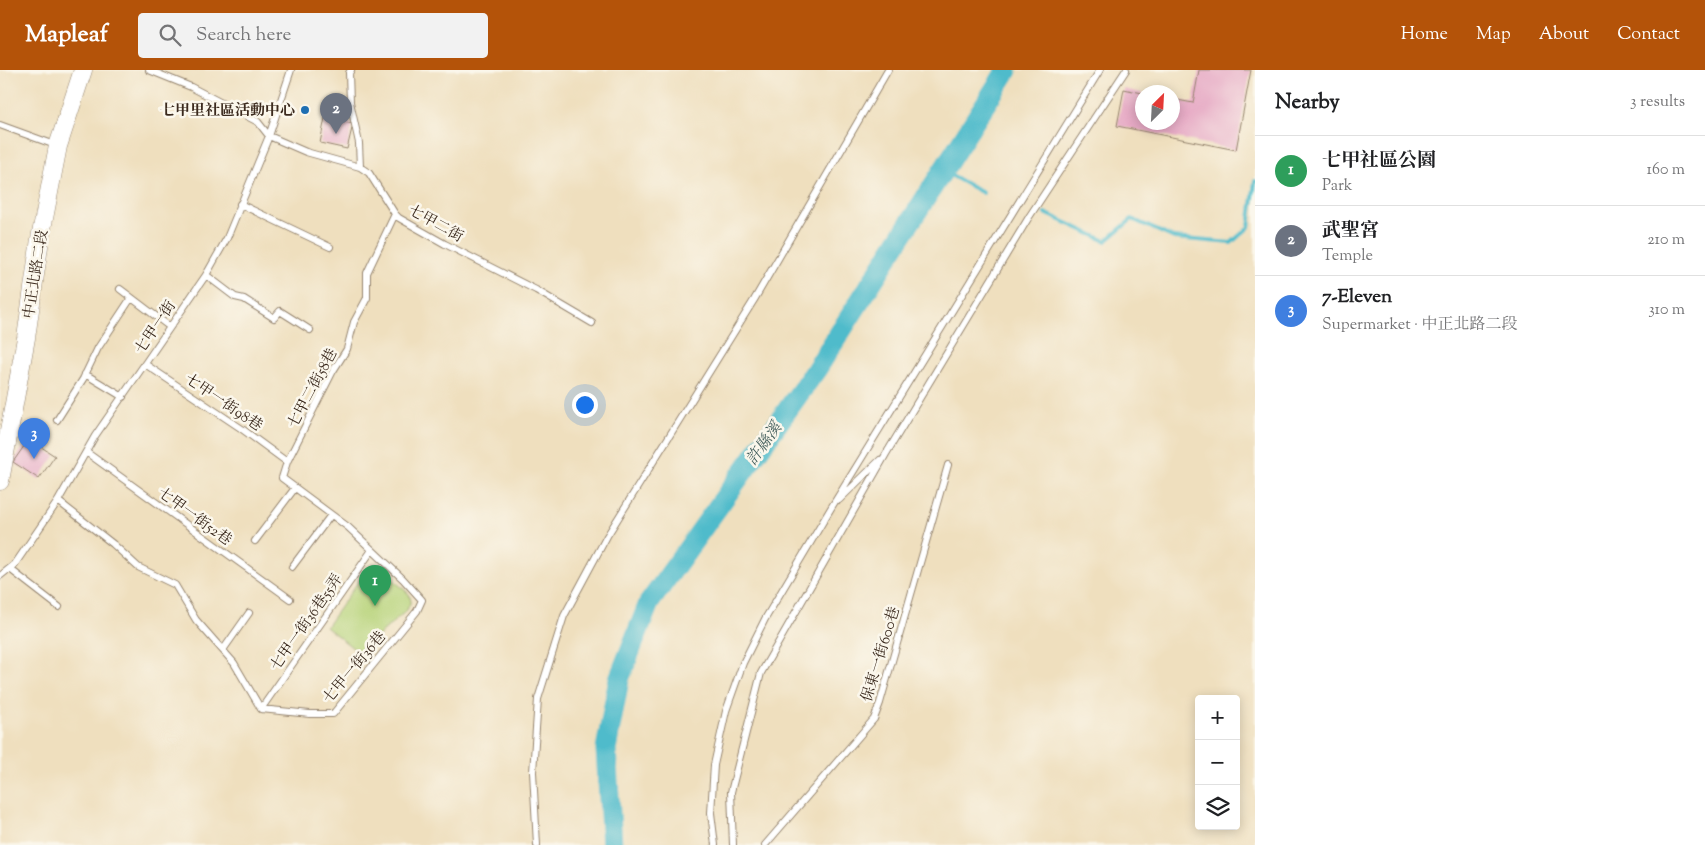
<!DOCTYPE html>
<html lang="en">
<head>
<meta charset="utf-8">
<style>
  :root { --surface:#fff; --page:#f2f2f2; --text:#202124; --muted:#757577; --line:#e0e0e0; --accent:#b45309 }
  body { margin:0; font-family:"Sorts Mill Goudy","Noto Serif TC",serif; background:var(--page); color:var(--text) }
  .controls { position:absolute; right:15px; bottom:15px; display:grid; overflow:hidden; border-radius:5px; box-shadow:0 2px 12px #0003 }
  .controls button { width:45px; height:45px; display:grid; place-items:center; padding:0; border:0; border-bottom:1px solid var(--line); background:var(--surface); color:var(--text); font:25px sans-serif }
  .compass { position:absolute; left:1135px; top:15px; width:45px; height:45px; border-radius:50%; background:var(--surface); box-shadow:0 2px 12px #0003; rotate:24deg }
  .you { position:absolute; left:584px; top:334px; width:18px; height:18px; margin:-12px; border:4px solid #fff; border-radius:50%; background:#1a73e8; box-shadow:0 0 0 8px #1a73e833 }
  .badge { display:grid; place-items:center; width:32px; height:32px; border-radius:50%; background:var(--accent); color:#fff; font-size:16px; font-weight:700 }
  .pin { position:absolute; translate:-50% -41px; filter:drop-shadow(0 1px 2px #0008) }
  .pin::after { content:''; position:absolute; top:26px; width:18px; height:15px; background:inherit; clip-path:polygon(0 0,100% 0,50% 100%) }
  .list { margin:0; padding:0; list-style:none }
  h2 { display:flex; justify-content:space-between; align-items:center; height:65px; margin:0; padding:0 20px; font-size:21px }
  h2 small { font-size:16px; font-weight:400; color:var(--muted) }
  .list li { display:grid; grid-template-columns:32px 1fr auto; gap:15px; align-items:center; box-sizing:border-box; height:70px; padding:0 20px; border-top:1px solid var(--line) }
  .list b { display:block; font-size:19px; white-space:nowrap }
  .list p { margin:0; font-size:16px; white-space:nowrap; color:var(--muted) }
  .list em { font-size:16px; font-style:normal; color:var(--muted) }
  .icon { flex:none; width:28px; height:28px; fill:none; stroke:currentColor; stroke-width:2; stroke-linecap:round; stroke-linejoin:round }
  .map { position:relative; flex:none; width:1255px; height:775px; overflow:hidden }
  header { display:flex; align-items:center; gap:30px; box-sizing:border-box; height:70px; padding:0 25px; background:var(--accent); color:#fff }
  header strong { font-size:24px }
  nav { display:flex; gap:28px; margin-inline-start:auto; font-size:18px }
  .search { width:350px; height:45px; background:var(--page); display:flex; align-items:center; gap:12px; box-sizing:border-box; padding:0 18px; border-radius:5px; color:var(--muted); font-size:19px }
  main { display:flex }
  aside { flex:1; background:var(--surface) }
  .map>svg:first-child { display:block }
  .green { fill:#b7d379; stroke:#797e4c }
  .lines { fill:none; stroke-linecap:round; stroke-linejoin:round }
  .stream { stroke:#4fbbcb; stroke-width:4 }
  .river { stroke:#4fbbcb; stroke-width:21 }
  .building { fill:#e6a9c4 }
  .lane-casing { stroke:#95846e; stroke-width:8 }
  .secondary-casing { stroke:#95846e; stroke-width:19 }
  .lane { stroke:#fff; stroke-width:6 }
  .secondary { stroke:#fff; stroke-width:18 }
  .poi-dot { fill:#1f6fb2; stroke:#fbf7ec; stroke-width:2 }
  .labels { text-anchor:middle; stroke-width:5; stroke-linejoin:round; paint-order:stroke }
  .poi-label { font-size:15px; font-weight:bold; fill:#3b2a1e; stroke:#fbf7ec; text-anchor:end }
  .street-label { font-size:15px; fill:#3b2a1e; stroke:#fbf7ec }
  .water-label { font-size:16px; font-style:italic; fill:#425d5b; stroke:#fbf7ec }
</style>
</head>
<body>
<header>
<strong>Mapleaf</strong>
<div class="search"><svg class="icon" aria-label="search" viewBox="0 0 24 24"><circle cx="10" cy="10" r="6"/><path d="M15 15l6 6"/></svg>Search here</div>
<nav><a>Home</a><a>Map</a><a>About</a><a>Contact</a></nav>
</header>
<main>
<div class="map">
<svg width="1255" height="775" viewBox="0 0 1255 775">
  <rect width="100%" height="100%" fill="#fbf7ec"/>
  <filter id="ink" filterUnits="userSpaceOnUse"><feTurbulence type="fractalNoise" baseFrequency=".02" numOctaves="2"/><feDisplacementMap in="SourceGraphic" scale="10" xChannelSelector="R" yChannelSelector="G"/><feConvolveMatrix kernelMatrix="1 2 1 2 8 2 1 2 1" color-interpolation-filters="sRGB"/></filter>
  <filter id="wash" filterUnits="userSpaceOnUse"><feTurbulence type="fractalNoise" baseFrequency=".0096" numOctaves="4" result="noise"/><feDisplacementMap in="SourceGraphic" scale="20" xChannelSelector="R" yChannelSelector="G"/><feGaussianBlur stdDeviation="1.12" result="paint"/><feColorMatrix in="noise" values="0 0 0 0 0 0 0 0 0 0 0 0 0 0 0 0 0 1.4 0 .05"/><feComposite in="paint" operator="in"/></filter>
  <g filter="url(#wash)">
    <rect width="100%" height="100%" fill="#efdfbe"/>
    <path class="green" d="M376,494L409,524L411,531L407,540L382,562L362,585L326,557L368,498Z"/>
    <g class="lines">
      <path class="stream" d="M943,101L983,123
        M1045,143L1106,171L1132,149L1174,168L1231,173L1249,157L1255,111"/>
      <path class="river" d="M612,775L606,679L619,609L649,533L816,300L1007,0"/>
    </g>
    <g id="blocks">
      <path class="building" d="M1199,0H1251L1236,80L1117,56L1124,19L1142,23V52H1172V29L1193,33Z
        M325,48L353,54L347,79L320,73Z
        M29,369L55,386L39,409L13,392Z"/>
    </g>
  </g>
  <g filter="url(#ink)">
    <use href="#blocks" fill-opacity="0" stroke="#95846e" stroke-width="1"/>
    <g class="lines">
      <g class="lane-casing">
        <path id="lane" d="M149,0L191,17L258,52L269,66L306,82L360,97L369,103L395,144L399,148L445,174L536,220L592,253
          M351,0L349,3L350,32L359,73L360,97
          M0,55L58,76
          M240,134L330,177
          M206,205L235,227L244,229L274,248L280,241L310,260
          M120,219L170,257
          M145,294L242,359L287,392
          M85,304L123,327
          M57,350L83,309L98,278L131,228
          M86,382L290,529
          M839,430L880,390
          M58,431L113,474L138,497L175,515L196,550L234,593L261,639L310,644H333L417,541L422,530L403,509L348,457L282,408L287,392L333,301L347,279L354,252L367,228V203L395,144
          M255,471L295,418
          M292,497L331,445
          M10,499L59,537
          M0,506L15,494L58,431L95,366L206,205L227,168L269,66L291,0
          M223,580L249,543
          M261,639L372,480
          M537,775L533,702L538,629L564,546L607,466L754,230L888,0
          M715,775L711,743L714,695L726,641L743,593L765,549L831,438L1100,0
          M733,775L731,722L761,603L886,384L1029,147L1126,0
          M765,775L874,649L880,633L948,395"/>
      </g>
      <g class="secondary-casing">
        <path id="secondary" d="M0,411L26,268L40,169L58,76L83,0"/>
      </g>
      <use href="#lane" class="lane"/>
      <use href="#secondary" class="secondary"/>
    </g>
  </g>
  <circle class="poi-dot" cx="305" cy="40" r="5"/>
  <g class="labels">
    <g class="poi-label">
      <text x="295" y="45">七甲里社區活動中心</text>
    </g>
    <g class="street-label">
      <text transform="translate(436 153) rotate(29)" y="5">七甲二街</text>
      <text transform="translate(35 204) rotate(-81)" y="5">中正北路二段</text>
      <text transform="translate(155 257) rotate(-56)" y="5">七甲一街</text>
      <text transform="translate(312 318) rotate(-62)" y="5">七甲二街58巷</text>
      <text transform="translate(224 332) rotate(34)" y="5">七甲一街98巷</text>
      <text transform="translate(195 446) rotate(36)" y="5">七甲一街52巷</text>
      <text transform="translate(306 552) rotate(-55)" y="5">七甲一街36巷55弄</text>
      <text transform="translate(880 584) rotate(-73)" y="5">保東一街600巷</text>
      <text transform="translate(354 597) rotate(-50)" y="5">七甲一街36巷</text>
    </g>
    <g class="water-label">
      <text transform="translate(763 373) rotate(-54)" y="6">許縣溪</text>
    </g>
  </g>
</svg>
<div class="controls">
<button>+</button>
<button>−</button>
<button><svg class="icon" aria-label="layers" viewBox="0 0 24 24"><path d="M12 4l9 5-9 5-9-5zM3 14l9 5 9-5"/></svg></button>
</div>
<svg class="compass" viewBox="-18 -18 36 36"><path d="M0-13l5 13h-10z" fill="#e53935"/><path d="M0 13l5-13h-10z" fill="#757577"/></svg>
<div class="you"></div>
<div class="pin badge" style="left:375px;top:536px;background:#2e9e5b">1</div>
<div class="pin badge" style="left:336px;top:64px;background:#6b7280">2</div>
<div class="pin badge" style="left:34px;top:389px;background:#3f7fe0">3</div>
</div>
<aside>
<h2>Nearby<small>3 results</small></h2>
<ul class="list">
<li><span class="badge" style="background:#2e9e5b">1</span><div><b>七甲社區公園</b><p>Park</p></div><em>160 m</em></li>
<li><span class="badge" style="background:#6b7280">2</span><div><b>武聖宮</b><p>Temple</p></div><em>210 m</em></li>
<li><span class="badge" style="background:#3f7fe0">3</span><div><b>7-Eleven</b><p>Supermarket · 中正北路二段</p></div><em>310 m</em></li>
</ul>
</aside>
</main>
</body>
</html>
